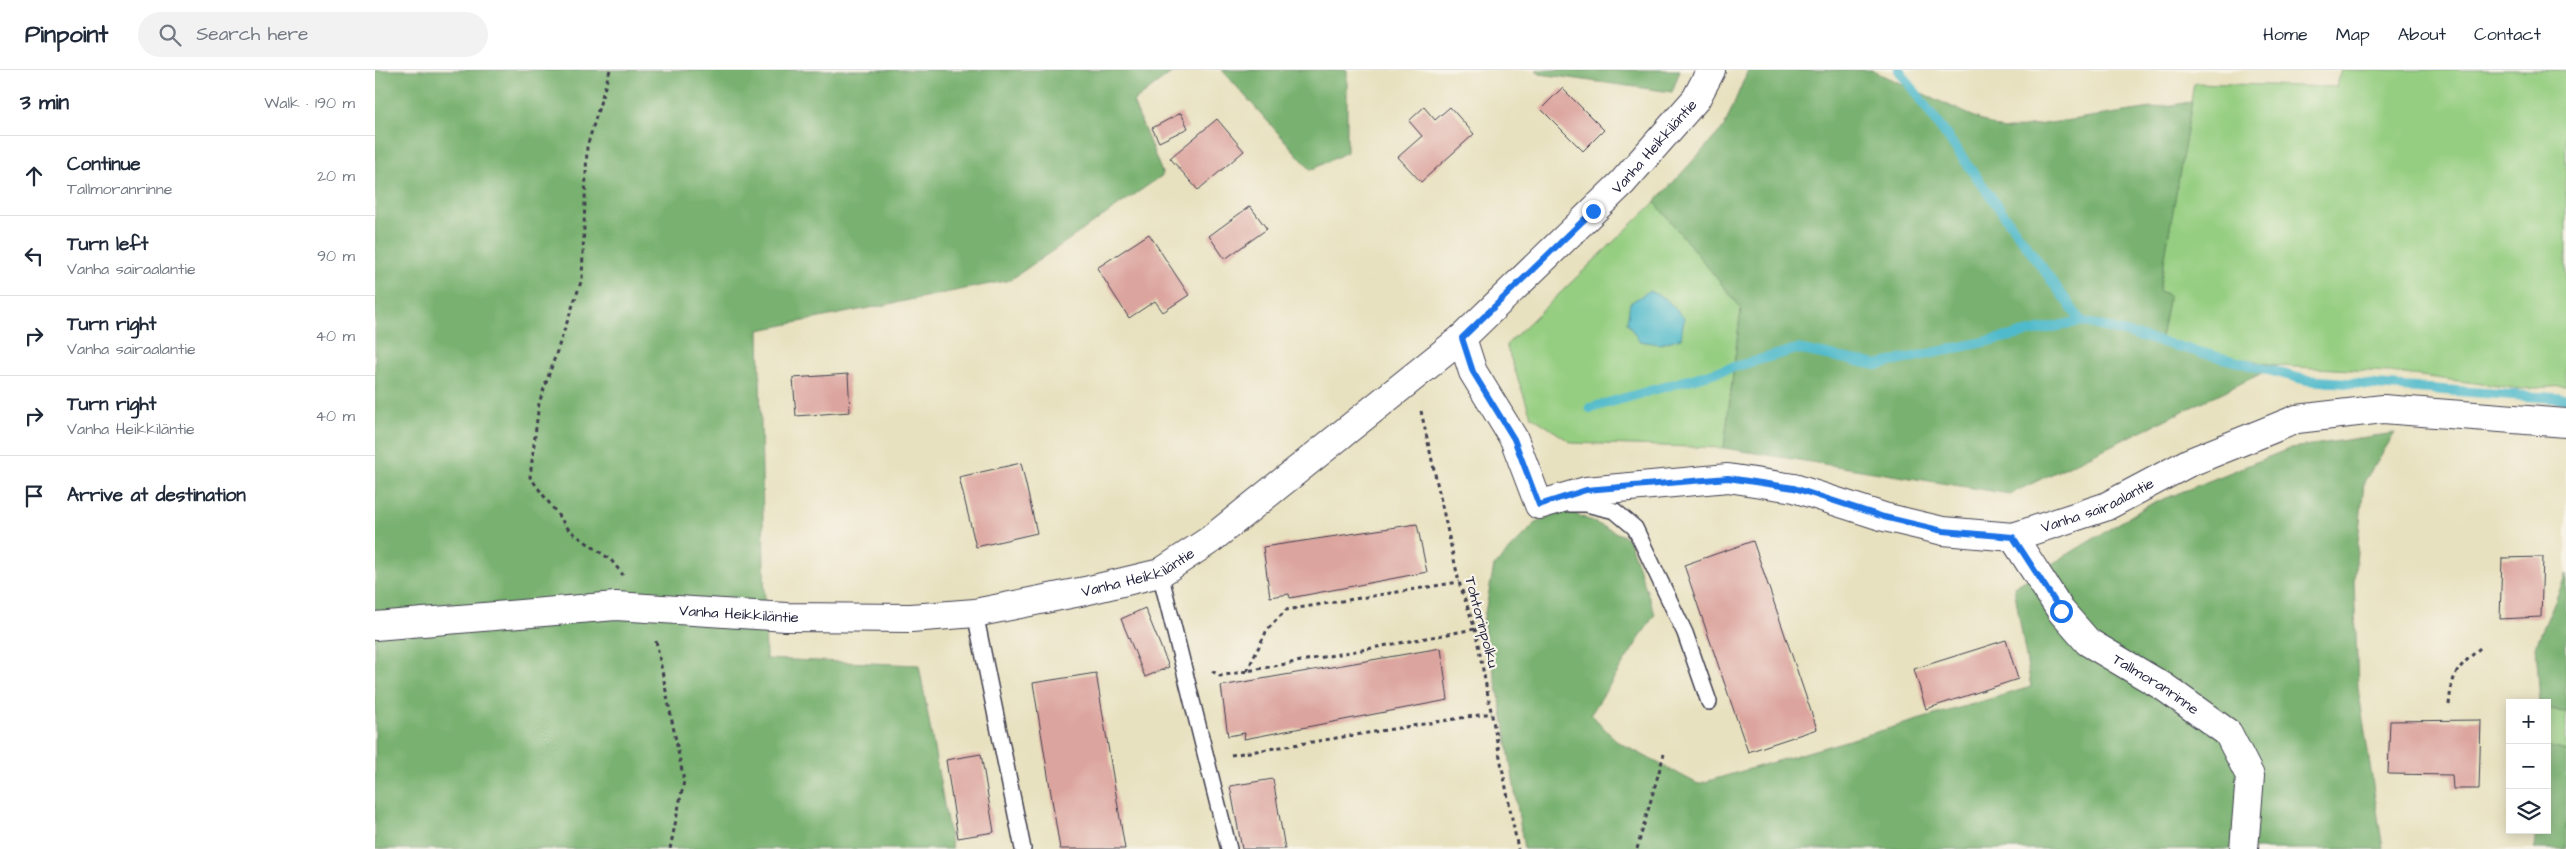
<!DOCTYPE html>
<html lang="en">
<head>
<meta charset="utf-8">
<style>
  :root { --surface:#fff; --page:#f2f2f3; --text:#1f2937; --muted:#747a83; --line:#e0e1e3 }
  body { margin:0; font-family:"Architects Daughter",sans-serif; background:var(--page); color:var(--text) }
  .controls { position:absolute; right:15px; bottom:15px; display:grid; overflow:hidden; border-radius:0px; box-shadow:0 2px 12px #0003 }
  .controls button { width:45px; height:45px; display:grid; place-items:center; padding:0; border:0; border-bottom:1px solid var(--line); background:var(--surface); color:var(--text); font:25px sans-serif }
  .stop { position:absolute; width:15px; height:15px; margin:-11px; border:4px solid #1a73e8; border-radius:50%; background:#fff }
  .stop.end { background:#1a73e8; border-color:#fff; box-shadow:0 1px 5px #0008 }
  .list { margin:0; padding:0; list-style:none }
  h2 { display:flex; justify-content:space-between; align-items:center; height:65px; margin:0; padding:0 20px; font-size:21px }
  h2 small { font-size:16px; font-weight:400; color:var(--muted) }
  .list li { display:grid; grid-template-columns:32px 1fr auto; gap:15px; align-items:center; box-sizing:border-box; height:80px; padding:0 20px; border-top:1px solid var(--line) }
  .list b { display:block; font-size:19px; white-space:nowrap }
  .list p { margin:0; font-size:16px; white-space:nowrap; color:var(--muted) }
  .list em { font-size:16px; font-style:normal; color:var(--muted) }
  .icon { flex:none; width:28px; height:28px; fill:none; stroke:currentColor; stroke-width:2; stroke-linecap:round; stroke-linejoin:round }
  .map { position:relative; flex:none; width:2191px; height:779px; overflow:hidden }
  header { display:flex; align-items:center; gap:30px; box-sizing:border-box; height:70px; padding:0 25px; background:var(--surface); border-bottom:1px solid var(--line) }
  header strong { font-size:24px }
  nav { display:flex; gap:28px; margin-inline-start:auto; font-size:18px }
  .search { width:350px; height:45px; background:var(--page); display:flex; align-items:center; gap:12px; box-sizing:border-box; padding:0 18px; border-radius:28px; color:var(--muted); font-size:19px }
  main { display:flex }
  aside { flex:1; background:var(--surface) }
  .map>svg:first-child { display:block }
  .green { fill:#95ce81; stroke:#5c785e }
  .forest { fill:#78b16f; stroke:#4d6a55 }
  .water { fill:#4fbacb; stroke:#386e83 }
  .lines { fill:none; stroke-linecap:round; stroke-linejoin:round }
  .stream { stroke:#4fbacb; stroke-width:10 }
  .building { fill:#dca49e }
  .service-casing { stroke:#403f4f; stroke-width:18 }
  .minor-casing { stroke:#403f4f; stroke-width:30 }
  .path { stroke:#403f4f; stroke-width:3; stroke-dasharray:4 4; stroke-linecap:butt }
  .service { stroke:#fff; stroke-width:15 }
  .minor { stroke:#fff; stroke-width:28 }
  .route { stroke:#1a73e8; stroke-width:6 }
  .labels { text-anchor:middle; stroke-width:4.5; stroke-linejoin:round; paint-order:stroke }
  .street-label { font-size:15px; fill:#22223b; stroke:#f7f3e8 }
</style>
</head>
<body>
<header>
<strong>Pinpoint</strong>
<div class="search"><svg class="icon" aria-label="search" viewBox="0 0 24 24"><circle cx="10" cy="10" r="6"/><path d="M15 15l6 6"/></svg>Search here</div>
<nav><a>Home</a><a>Map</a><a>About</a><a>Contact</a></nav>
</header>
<main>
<aside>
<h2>3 min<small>Walk · 190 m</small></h2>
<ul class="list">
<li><svg class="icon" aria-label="ahead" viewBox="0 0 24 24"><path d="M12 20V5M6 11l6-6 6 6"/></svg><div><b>Continue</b><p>Tallmoranrinne</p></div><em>20 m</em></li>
<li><svg class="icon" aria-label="left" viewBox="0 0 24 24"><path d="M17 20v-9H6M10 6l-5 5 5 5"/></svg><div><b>Turn left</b><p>Vanha sairaalantie</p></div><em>90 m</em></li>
<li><svg class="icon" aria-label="right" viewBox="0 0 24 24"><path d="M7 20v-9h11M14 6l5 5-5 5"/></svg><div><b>Turn right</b><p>Vanha sairaalantie</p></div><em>40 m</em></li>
<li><svg class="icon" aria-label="right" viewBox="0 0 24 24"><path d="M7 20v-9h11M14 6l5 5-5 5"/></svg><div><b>Turn right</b><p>Vanha Heikkiläntie</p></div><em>40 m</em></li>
<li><svg class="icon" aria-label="arrive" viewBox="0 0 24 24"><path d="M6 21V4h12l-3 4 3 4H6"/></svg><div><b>Arrive at destination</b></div></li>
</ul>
</aside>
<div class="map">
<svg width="2191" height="779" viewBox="0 0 2191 779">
  <rect width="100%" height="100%" fill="#f7f3e8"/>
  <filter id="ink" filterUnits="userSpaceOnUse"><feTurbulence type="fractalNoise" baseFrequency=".02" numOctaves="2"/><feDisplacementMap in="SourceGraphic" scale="10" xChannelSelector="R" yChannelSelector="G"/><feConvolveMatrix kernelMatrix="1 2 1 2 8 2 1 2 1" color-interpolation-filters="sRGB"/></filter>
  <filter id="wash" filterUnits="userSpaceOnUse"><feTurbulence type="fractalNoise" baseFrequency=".0096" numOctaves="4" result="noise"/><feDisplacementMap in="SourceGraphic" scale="20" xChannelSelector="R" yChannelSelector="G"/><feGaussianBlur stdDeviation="1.12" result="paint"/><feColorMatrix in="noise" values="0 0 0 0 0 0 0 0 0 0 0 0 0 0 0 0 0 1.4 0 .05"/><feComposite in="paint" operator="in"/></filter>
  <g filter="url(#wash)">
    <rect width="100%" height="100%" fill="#e8e1bf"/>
    <path class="green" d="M1967,0H2191V316L2146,319L2014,302L1903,296L1785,273L1794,225L1784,221L1819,13L1961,17Z
      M1280,132L1366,238L1349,378L1197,373L1156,346L1131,275Z
      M2172,640L2191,642V681L2172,676Z"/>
    <path class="forest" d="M0,0H800L758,32L788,105L635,210L384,260L391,589L544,595L577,779H0Z
      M847,0H972V82L936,100Z
      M1161,0H1305L1297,22L1165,4Z
      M1373,0H1496L1628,60L1817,32L1784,221L1794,225L1785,273L1902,296L1635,424L1349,378L1366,238L1280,132L1349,57Z
      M2020,363L1989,412L1979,511L1983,617L2008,779H1149L1127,640L1108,553L1119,496L1161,453L1190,439L1253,468L1280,544L1216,644L1241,671L1323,714L1656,617L1639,517L1774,435L1916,378Z
      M2191,505V642L2172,640V633H2165L2161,575Z
      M2172,676L2191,681V779H2159L2161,760H2172Z"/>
    <path class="water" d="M1274,221L1290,228L1309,248L1306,268L1285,274L1264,271L1252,252L1255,233Z"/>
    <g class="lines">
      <path class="stream" d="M1524,0L1706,251L1931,310L2191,329
        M1215,338L1422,279L1502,295L1706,251"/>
    </g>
    <g id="blocks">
      <path class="building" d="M1187,18L1229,60L1208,81L1166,39Z
        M1049,37L1060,50L1075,37L1099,64L1046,112L1023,87L1047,66L1034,51Z
        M806,43L813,58L784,72L777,58Z
        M842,49L869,81L823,120L795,88Z
        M875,136L892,159L850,189L834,166Z
        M774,164L814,225L788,242L780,231L754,248L722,198Z
        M473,304L475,342L421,346L418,308Z
        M646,393L662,463L601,477L584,407Z
        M1042,454L1052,502L915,528L914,524L895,527L888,477Z
        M1378,471L1442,659L1373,682L1309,495Z
        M2168,487L2166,547L2125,549L2127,488Z
        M770,538L794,597L770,607L746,549Z
        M1631,570L1643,609L1551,639L1539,599Z
        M1066,578L1073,630L869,669L870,663L853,666L846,616Z
        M721,603L750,779H685L658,613Z
        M2106,650L2104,719H2078L2077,705L2013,704L2015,651Z
        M606,684L619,762L583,768L571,690Z
        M898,709L910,779H867L855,716Z"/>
    </g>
  </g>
  <g filter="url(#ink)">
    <use href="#blocks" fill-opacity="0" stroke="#403f4f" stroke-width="1"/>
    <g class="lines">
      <g class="service-casing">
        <path id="service" d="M1195,434H1211L1240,441L1260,458L1310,563L1334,632
          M785,503L854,779
          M600,543L648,779"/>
      </g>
      <g class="minor-casing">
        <g id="minor">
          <path id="s1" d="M1087,268L1098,302L1139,369L1164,435L1211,421L1353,408L1419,418L1509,447L1568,461L1638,467L1730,437L1813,393L1922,349L2008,339L2191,353"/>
          <path id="s2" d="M1638,467L1686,541L1713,572L1789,617L1853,663L1875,706L1869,779"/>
          <path id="s3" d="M0,556L241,536L411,547L536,548L600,543L710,521L785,503L835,470L1087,268L1247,113L1321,29L1336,0"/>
        </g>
      </g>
      <path class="path" d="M235,0L212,77L207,209L164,333L155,407L194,460L236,490L248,505
        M1046,341L1084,512L1100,559L1143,779
        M281,571L309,711L295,779
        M837,601L845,606L1100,559
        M872,601L892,560L911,540L1084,512
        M2074,635C2077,602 2082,599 2105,578
        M856,685L1117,643
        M1262,779L1289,684"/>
      <use href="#service" class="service"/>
      <use href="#minor" class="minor"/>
    </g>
  </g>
  <g class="lines" filter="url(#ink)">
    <path class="route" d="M1218,141L1087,268L1098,302L1139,369L1164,435L1211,420L1353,408L1419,418L1509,447L1568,461L1638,467L1686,541"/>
  </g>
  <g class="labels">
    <g class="street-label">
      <text dy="5" stroke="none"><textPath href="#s3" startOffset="1445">Vanha Heikkiläntie</textPath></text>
      <text dy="5" stroke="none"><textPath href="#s1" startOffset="759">Vanha sairaalantie</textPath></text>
      <text dy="5" stroke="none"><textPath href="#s3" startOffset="770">Vanha Heikkiläntie</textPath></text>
      <text dy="5" stroke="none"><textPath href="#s3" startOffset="365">Vanha Heikkiläntie</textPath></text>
      <text transform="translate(1107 552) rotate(75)" y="5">Tohtorinpolku</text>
      <text dy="5" stroke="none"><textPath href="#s2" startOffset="209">Tallmoranrinne</textPath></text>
    </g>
  </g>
</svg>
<div class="controls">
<button>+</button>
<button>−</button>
<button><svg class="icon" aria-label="layers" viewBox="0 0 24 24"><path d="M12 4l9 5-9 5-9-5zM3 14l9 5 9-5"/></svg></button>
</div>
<div class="stop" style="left:1686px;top:541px"></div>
<div class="stop end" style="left:1218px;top:141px"></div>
</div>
</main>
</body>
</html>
